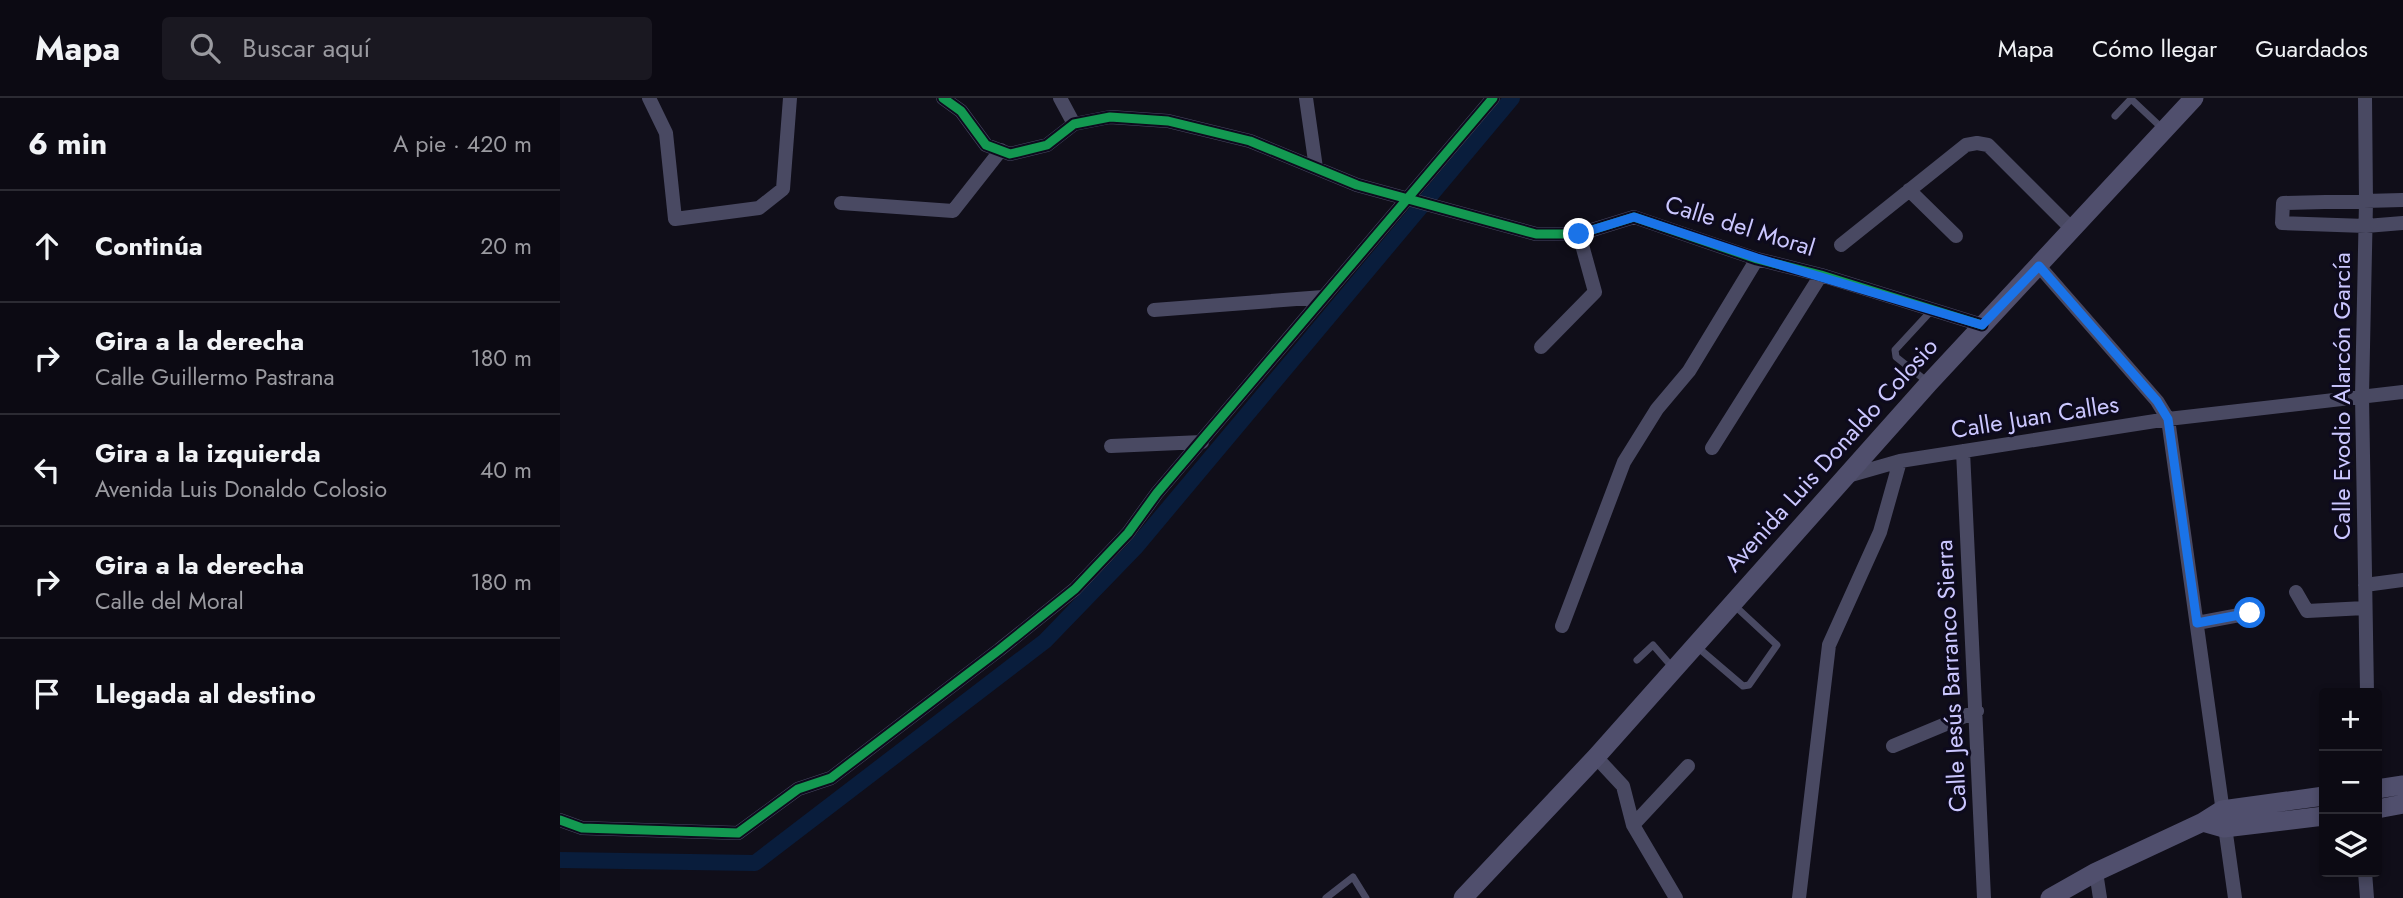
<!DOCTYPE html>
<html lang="es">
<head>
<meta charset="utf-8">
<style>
  :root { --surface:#0c0a13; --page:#1a1821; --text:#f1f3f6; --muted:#9a9aa0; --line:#2c2b33 }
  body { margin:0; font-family:Jost,sans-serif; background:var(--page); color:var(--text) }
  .controls { position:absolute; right:21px; bottom:21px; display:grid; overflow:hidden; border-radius:7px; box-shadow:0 4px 10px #0003 }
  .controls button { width:63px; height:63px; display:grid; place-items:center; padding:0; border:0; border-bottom:2px solid var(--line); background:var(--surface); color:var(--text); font:35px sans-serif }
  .stop { position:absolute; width:21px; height:21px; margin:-16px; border:5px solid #1a73e8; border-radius:50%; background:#fff }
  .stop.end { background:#1a73e8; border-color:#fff; box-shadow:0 2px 7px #0008 }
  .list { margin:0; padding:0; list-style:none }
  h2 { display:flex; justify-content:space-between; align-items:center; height:91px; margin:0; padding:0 28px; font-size:30px }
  h2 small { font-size:23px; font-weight:400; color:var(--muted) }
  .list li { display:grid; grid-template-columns:46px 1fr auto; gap:21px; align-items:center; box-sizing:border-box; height:112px; padding:0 28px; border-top:2px solid var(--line) }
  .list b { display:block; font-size:26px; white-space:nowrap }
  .list p { margin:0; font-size:23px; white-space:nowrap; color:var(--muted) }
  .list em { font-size:23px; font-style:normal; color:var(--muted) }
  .icon { flex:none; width:38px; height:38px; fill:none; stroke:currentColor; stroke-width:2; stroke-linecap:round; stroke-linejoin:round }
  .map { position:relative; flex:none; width:1843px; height:800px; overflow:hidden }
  header { display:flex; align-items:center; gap:42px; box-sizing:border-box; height:98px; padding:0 35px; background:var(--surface); border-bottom:2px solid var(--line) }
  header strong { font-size:33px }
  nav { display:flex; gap:38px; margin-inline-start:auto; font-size:24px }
  .search { width:490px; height:63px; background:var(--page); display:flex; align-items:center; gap:18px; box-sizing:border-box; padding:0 24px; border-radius:7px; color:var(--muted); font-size:26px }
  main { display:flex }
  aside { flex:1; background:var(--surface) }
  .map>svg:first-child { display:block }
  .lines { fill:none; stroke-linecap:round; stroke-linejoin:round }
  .canal { stroke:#091d3c; stroke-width:16 }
  .lane { stroke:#494962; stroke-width:7 }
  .street { stroke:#494962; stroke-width:14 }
  .secondary { stroke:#504f6d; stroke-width:19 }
  .cycleway-casing { stroke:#0d0a1d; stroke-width:13 }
  .cycleway { stroke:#139951; stroke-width:9 }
  .route { stroke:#1a73e8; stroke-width:9 }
  .labels { text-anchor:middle; stroke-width:6; stroke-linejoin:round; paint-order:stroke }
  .street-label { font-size:24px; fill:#cbc7ff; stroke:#0d0a1d }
</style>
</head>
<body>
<header>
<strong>Mapa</strong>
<div class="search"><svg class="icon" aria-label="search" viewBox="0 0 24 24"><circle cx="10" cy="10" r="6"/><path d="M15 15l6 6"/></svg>Buscar aquí</div>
<nav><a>Mapa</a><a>Cómo llegar</a><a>Guardados</a></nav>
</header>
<main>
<aside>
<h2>6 min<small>A pie · 420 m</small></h2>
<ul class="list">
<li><svg class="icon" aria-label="ahead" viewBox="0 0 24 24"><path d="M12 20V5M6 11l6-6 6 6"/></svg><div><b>Continúa</b></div><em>20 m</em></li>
<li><svg class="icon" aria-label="right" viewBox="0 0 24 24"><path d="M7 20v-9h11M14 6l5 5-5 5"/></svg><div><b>Gira a la derecha</b><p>Calle Guillermo Pastrana</p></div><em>180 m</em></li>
<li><svg class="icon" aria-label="left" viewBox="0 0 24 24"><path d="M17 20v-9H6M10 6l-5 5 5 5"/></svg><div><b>Gira a la izquierda</b><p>Avenida Luis Donaldo Colosio</p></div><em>40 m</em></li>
<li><svg class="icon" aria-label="right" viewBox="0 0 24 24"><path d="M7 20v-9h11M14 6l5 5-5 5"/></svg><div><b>Gira a la derecha</b><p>Calle del Moral</p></div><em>180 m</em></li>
<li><svg class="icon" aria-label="arrive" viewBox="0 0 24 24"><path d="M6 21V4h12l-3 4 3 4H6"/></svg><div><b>Llegada al destino</b></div></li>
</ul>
</aside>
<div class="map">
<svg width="1843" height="800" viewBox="0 0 1843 800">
  <rect width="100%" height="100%" fill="#100e19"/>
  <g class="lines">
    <path class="canal" d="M0,762L195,765L485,543L575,450L952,0"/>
    <path class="lane" d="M1555,18L1571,1L1604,32
      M1369,285L1336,259L1335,252L1372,212
      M1135,547L1183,588L1189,587L1217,547L1175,508
      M1077,562L1093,547L1113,570
      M766,800L793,779L806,800"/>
    <path class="street" d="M89,0L106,35L115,121L199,110L223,91L230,0
      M383,0L401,13L426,47L450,56L487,47L514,26L550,19L608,23L690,43L797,87L976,136H1019L1074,119L1197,161L1261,177L1422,227
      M500,0L514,26
      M746,0L756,70
      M1805,0L1806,104L1802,298L1807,595
      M1349,92L1396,138
      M1843,102L1723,105L1722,125L1806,128L1843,125
      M281,105L393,113L441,52
      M1281,147L1406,47L1417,45L1428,47L1512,131
      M1479,168L1597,303L1608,321L1675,800
      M594,212L763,199
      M981,249L1035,194L1019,136
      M551,348L642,344
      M1152,350L1261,177
      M1403,353L1424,800
      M1284,379L1340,363L1608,321L1843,294
      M1805,487L1843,482
      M1736,494L1747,513L1805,510
      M1637,525L1690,515
      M1002,528L1064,364L1097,311L1129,273L1197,161
      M1333,648L1417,613
      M1036,659L1063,688L1073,727L1116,800
      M0,722L22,730L178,735L238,691L271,680L439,552L515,491L568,435L597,395L933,0
      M1073,727L1128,668
      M1536,774L1540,800
      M1805,774L1807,800
      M1239,800L1269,547L1320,434L1340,363"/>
    <path class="secondary" d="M1817,691L1843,687
      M1817,711L1843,706
      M1643,724L1664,730L1764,718
      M903,800L1036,659L1369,285L1634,0
      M1490,800L1536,774L1643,724L1662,712L1764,698"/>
    <g class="cycleway-casing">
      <path id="cycleway" d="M383,0L401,13L426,47L450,56L487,47L514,26L550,19L608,23L690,43L797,87L976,136H1019L1074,119L1197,161L1261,177L1422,227
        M0,722L22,730L178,735L238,691L271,680L439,552L515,491L568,435L597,395L933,0"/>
    </g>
    <use href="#cycleway" class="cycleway"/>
  </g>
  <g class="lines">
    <path class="route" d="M1019,136L1074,119L1197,160L1422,227L1479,168L1597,303L1608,321L1637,525L1690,515"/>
  </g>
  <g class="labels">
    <g class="street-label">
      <text transform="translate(1180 128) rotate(17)" y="8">Calle del Moral</text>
      <text transform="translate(1782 298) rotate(-90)" y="8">Calle Evodio Alarcón García</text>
      <text transform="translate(1475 319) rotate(-9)" y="8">Calle Juan Calles</text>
      <text transform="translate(1271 357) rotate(-48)" y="8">Avenida Luis Donaldo Colosio</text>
      <text transform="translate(1391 578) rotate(-93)" y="8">Calle Jesús Barranco Sierra</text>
    </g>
  </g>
</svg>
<div class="controls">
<button>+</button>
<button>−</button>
<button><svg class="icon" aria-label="layers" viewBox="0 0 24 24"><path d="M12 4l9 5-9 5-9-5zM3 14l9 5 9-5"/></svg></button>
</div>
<div class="stop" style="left:1690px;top:515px"></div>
<div class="stop end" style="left:1019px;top:136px"></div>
</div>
</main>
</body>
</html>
